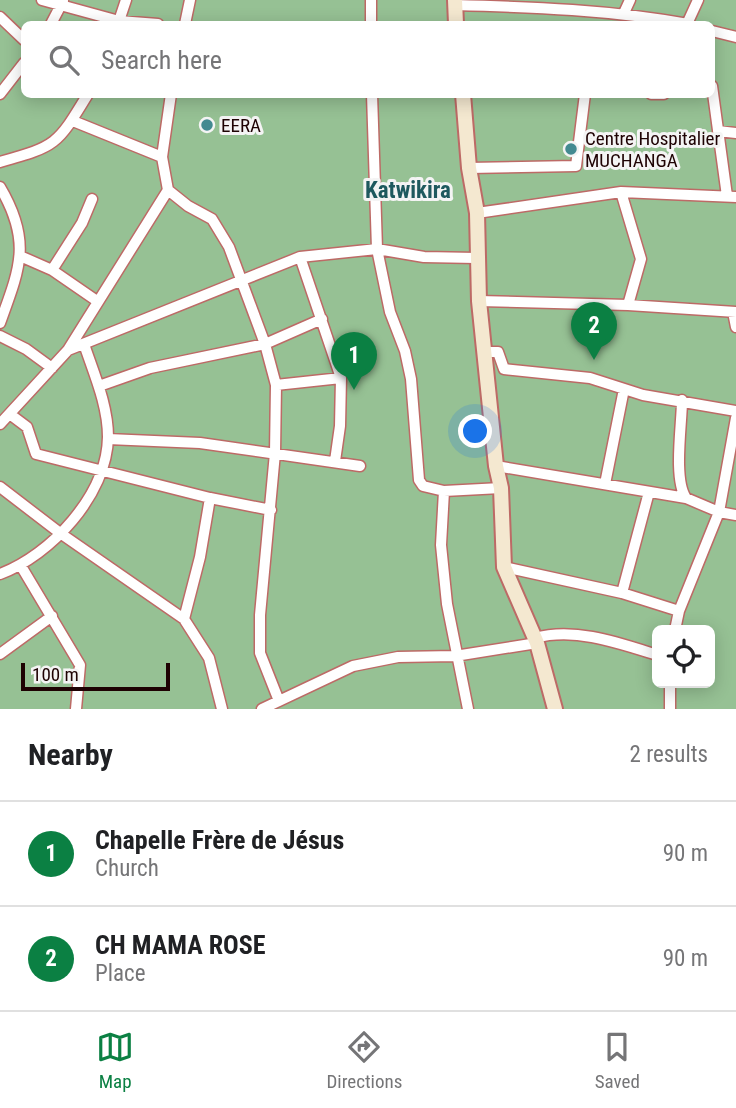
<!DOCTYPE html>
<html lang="en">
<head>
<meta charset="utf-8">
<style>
  :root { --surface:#fff; --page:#f2f2f2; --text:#202124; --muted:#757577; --line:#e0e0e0; --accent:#0b8043 }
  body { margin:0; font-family:"Roboto Condensed",sans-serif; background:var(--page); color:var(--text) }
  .controls { position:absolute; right:21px; bottom:21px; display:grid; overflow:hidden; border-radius:10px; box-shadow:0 4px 18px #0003 }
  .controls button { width:63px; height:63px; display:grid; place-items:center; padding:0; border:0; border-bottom:2px solid var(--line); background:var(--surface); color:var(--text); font:35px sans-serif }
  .scale { position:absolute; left:21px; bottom:18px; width:149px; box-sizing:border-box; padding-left:7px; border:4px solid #1e0203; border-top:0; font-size:19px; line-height:24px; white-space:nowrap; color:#1e0203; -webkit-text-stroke:5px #f4f4f4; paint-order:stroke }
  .you { position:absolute; left:476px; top:432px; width:24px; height:24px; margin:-18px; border:5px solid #fff; border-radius:50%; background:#1a73e8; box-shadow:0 0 0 10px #1a73e833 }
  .badge { display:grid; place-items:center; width:46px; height:46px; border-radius:50%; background:var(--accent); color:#fff; font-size:23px; font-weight:700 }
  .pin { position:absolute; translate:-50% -58px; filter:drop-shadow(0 2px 4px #0008) }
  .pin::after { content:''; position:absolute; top:37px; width:24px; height:21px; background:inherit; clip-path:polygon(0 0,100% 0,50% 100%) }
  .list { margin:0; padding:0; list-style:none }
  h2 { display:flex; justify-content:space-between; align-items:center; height:91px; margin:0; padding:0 28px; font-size:30px }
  h2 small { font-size:23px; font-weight:400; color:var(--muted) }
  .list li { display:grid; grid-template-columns:46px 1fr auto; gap:21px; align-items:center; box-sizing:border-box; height:105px; padding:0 28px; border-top:2px solid var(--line) }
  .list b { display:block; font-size:26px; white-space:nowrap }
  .list p { margin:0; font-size:23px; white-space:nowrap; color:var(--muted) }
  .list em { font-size:23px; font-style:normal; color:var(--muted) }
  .icon { flex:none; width:38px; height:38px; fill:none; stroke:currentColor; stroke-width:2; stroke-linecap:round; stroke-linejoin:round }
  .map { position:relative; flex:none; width:736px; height:709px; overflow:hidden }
  .search { position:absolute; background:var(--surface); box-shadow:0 4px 18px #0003; left:21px; right:21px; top:21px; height:77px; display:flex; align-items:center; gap:18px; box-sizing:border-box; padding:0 24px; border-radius:10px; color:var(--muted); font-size:26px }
  .sheet { height:301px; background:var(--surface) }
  nav { display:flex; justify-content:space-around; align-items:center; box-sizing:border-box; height:98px; border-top:2px solid var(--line); background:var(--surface); font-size:19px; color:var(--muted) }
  nav a { display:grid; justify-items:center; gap:4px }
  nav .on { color:var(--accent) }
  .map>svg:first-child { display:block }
  .green { fill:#96c194; fill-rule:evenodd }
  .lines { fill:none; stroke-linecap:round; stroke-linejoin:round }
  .street-casing { stroke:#bd6a66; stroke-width:13 }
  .secondary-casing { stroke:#bd6a66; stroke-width:18 }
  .street { stroke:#fff; stroke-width:10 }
  .secondary { stroke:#f4e8d0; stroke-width:14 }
  .poi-dot { fill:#438a91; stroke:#f4f4f4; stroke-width:2.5 }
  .labels { text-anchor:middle; stroke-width:6; stroke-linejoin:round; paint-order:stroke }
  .poi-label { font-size:19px; fill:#1e0203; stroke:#f4f4f4; text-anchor:start }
  .quarter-label { font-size:23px; font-weight:bold; fill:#1e595e; stroke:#f4f4f4 }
</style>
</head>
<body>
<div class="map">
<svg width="736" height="709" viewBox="0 0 736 709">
  <rect width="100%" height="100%" fill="#f5e2e0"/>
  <path class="green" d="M0,0H736V709H0ZM24,24H712V94H24ZM657,630H710V683H657Z"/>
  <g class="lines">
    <g class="street-casing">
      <path id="street" d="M42,0L119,21L158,24
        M371,0V24
        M455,5C534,7 611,10 688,24
        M624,13L630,0
        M0,17L24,40
        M51,24L63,1
        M118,24L126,0
        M185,24L190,0
        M687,24L698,0
        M712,31L736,37
        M712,86L727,196
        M0,94L24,63
        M372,94L377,249L390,312L405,351L411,379L419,480L423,486L444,491L501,488
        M651,94H664
        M73,121L162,157
        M718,131L736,133
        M0,162C57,146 57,145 88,94
        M469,168L576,166L585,94
        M0,187C32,241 20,268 0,323
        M168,190L188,206L212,219L229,247L265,344L276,385L275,453L260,615V653L279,701
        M621,192L641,259L628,305
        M477,213L621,192L736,197
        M20,256L52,270L97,301
        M300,257L341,378L340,426L335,461
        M52,270L82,223L92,199
        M479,301L628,305L736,312
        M733,312L736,327
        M0,336L26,349L52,368
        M68,350L300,257L377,249L424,257L476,258
        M484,352H498L504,369L590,378L643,395L736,411
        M276,385L341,378
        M99,386L150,368L265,344L322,319
        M682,400C682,424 673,479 686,498
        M11,415L27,427L36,454L210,498L271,510
        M0,424L68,350L168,190L162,157L171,94
        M108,439L200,443L360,466
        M496,466L686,498L719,512L736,515
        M605,484L624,389
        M0,487L60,533L184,619L209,658L222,709
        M444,491L441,545L447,604L468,709
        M21,566L80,665L76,709
        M504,567L622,593L679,611
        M0,574C51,555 107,495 108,437C108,405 94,374 84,344
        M622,593L649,492
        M184,619L200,557L210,498
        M675,630L679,611L719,512L736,418
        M535,638C575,627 619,643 657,655
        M0,654L52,616
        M670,683V709
        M262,709L353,666L398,657L455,656L537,643"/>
    </g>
    <g class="secondary-casing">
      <path id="secondary" d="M455,0L456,24
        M463,94L469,168L477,213L479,301L496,466L501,488L504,567L537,643L555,709"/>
    </g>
    <use href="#street" class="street"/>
    <use href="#secondary" class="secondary"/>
  </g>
  <g class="poi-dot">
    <circle cx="207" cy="125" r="7"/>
    <circle cx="571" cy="149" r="7"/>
  </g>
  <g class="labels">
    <g class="poi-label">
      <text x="221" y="132">EERA</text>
      <text x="585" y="145">Centre Hospitalier<tspan x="585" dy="22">MUCHANGA</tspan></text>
    </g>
    <g class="quarter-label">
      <text x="408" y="198">Katwikira</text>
    </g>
  </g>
</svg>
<div class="controls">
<button><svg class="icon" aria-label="locate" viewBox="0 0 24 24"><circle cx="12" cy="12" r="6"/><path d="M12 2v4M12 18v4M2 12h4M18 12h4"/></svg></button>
</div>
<div class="scale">100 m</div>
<div class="you"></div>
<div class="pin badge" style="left:354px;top:390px">1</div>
<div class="pin badge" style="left:594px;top:360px">2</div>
<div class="search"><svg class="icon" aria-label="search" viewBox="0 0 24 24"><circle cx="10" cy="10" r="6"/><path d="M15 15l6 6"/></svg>Search here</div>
</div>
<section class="sheet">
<h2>Nearby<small>2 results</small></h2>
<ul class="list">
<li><span class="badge">1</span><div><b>Chapelle Frère de Jésus</b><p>Church</p></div><em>90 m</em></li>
<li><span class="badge">2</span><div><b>CH MAMA ROSE</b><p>Place</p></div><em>90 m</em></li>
</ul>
</section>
<nav>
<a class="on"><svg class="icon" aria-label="map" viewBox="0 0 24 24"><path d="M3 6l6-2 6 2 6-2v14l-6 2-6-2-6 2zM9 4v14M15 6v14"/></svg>Map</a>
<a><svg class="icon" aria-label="directions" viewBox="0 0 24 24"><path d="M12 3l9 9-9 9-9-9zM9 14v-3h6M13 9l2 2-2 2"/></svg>Directions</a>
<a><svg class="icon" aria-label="saved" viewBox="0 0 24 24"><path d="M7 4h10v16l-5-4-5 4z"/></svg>Saved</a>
</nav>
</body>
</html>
